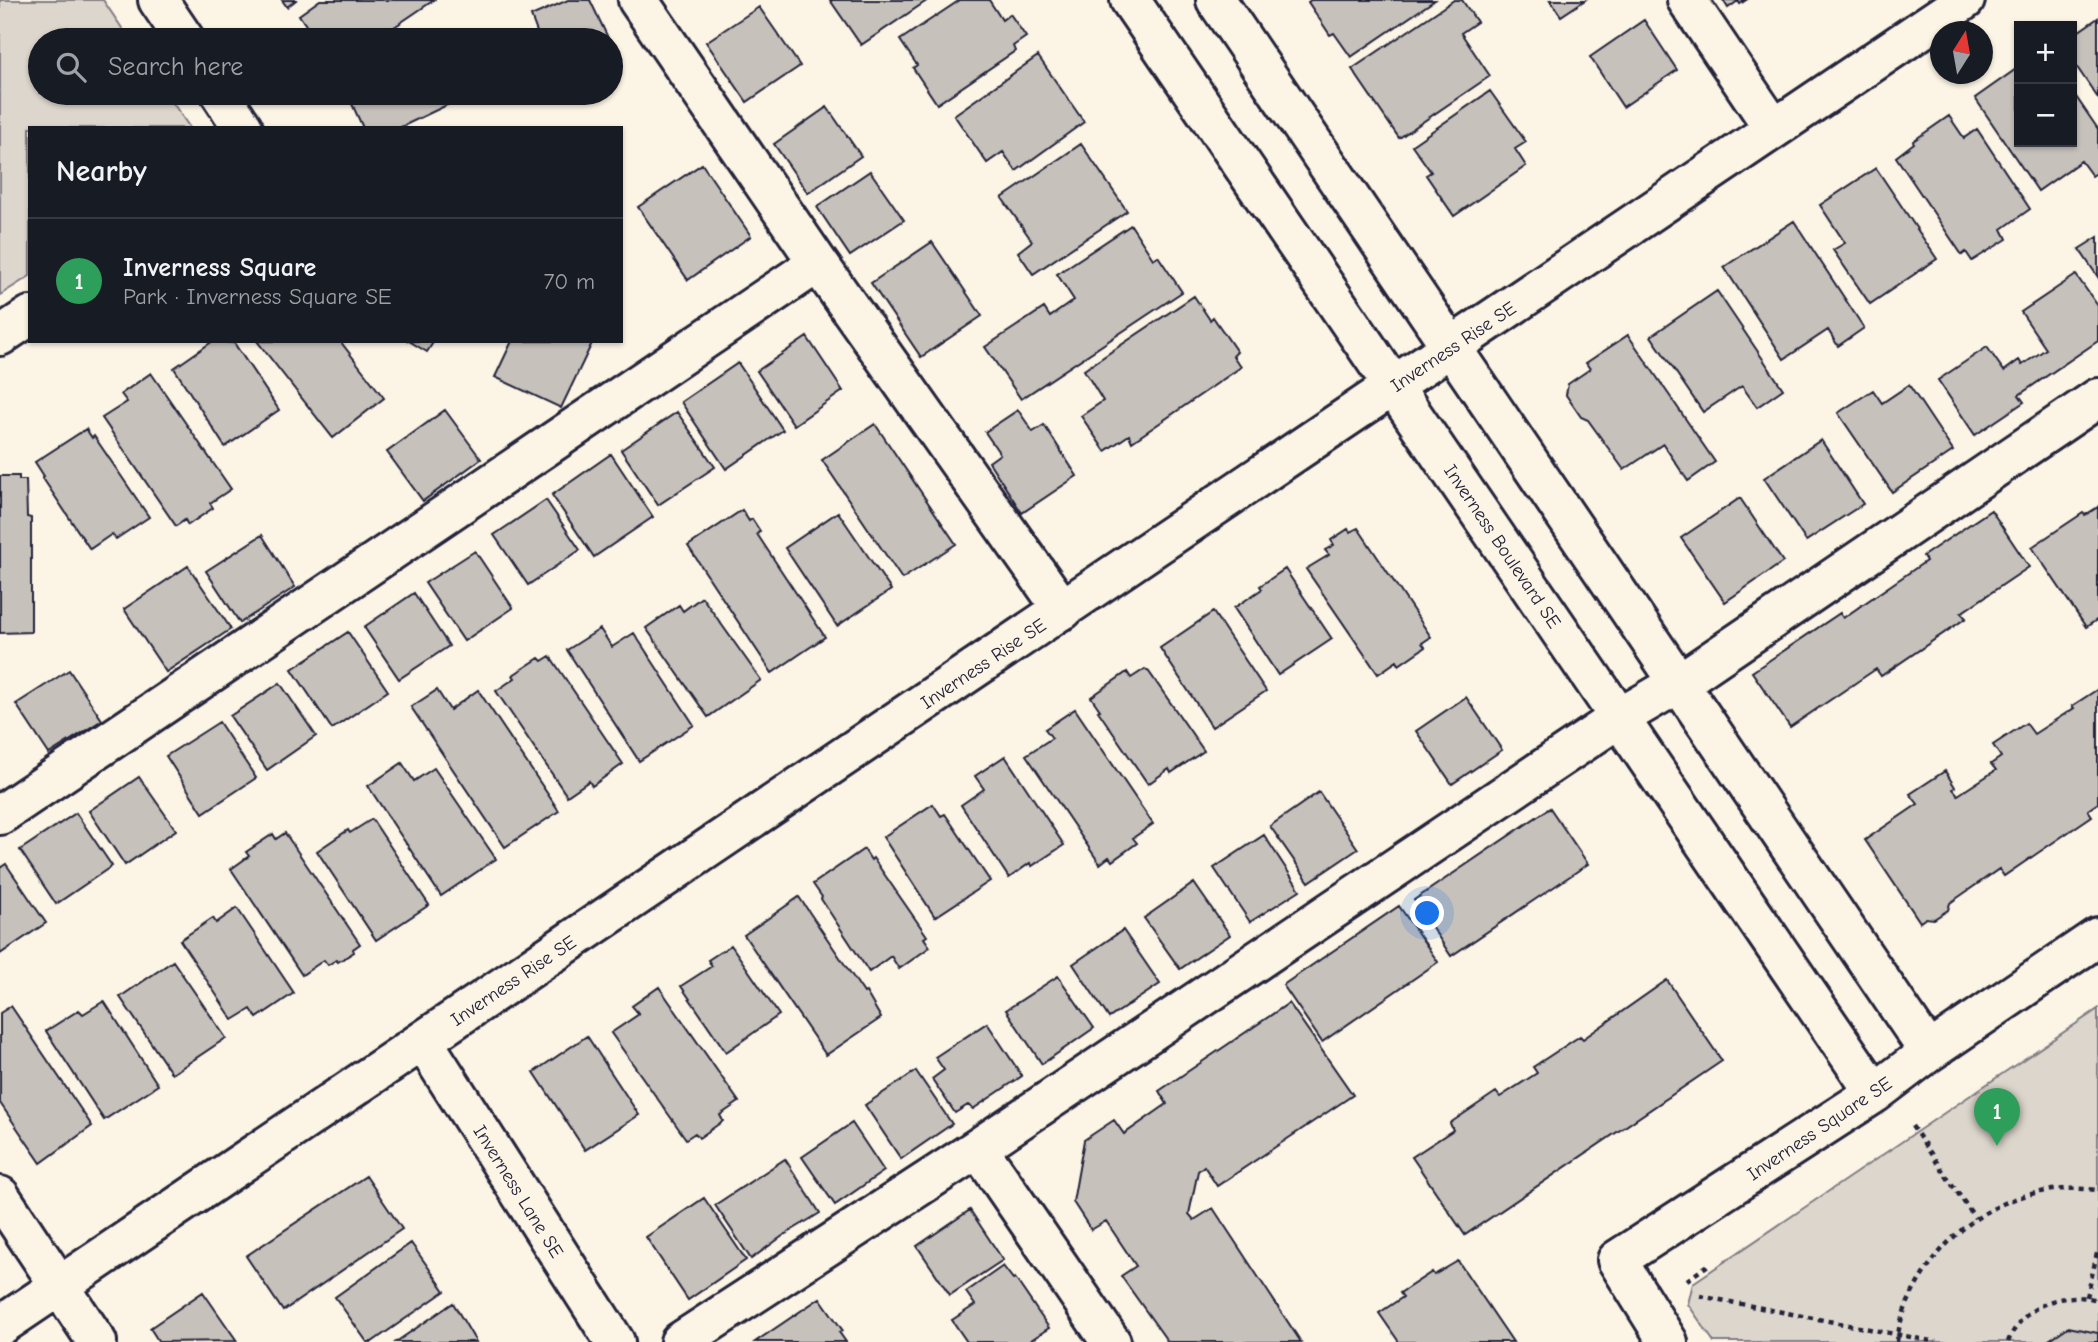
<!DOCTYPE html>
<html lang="en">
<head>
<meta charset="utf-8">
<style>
  :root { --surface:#171b24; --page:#242831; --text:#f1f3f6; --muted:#9ea1a6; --line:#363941; --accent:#d93025 }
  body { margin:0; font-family:"Comic Neue",sans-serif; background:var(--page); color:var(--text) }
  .controls { position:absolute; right:21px; top:21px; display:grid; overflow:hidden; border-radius:0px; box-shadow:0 2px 5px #0004 }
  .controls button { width:63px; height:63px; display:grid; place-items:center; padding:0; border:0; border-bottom:2px solid var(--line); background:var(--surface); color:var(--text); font:35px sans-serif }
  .compass { position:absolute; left:1930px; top:21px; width:63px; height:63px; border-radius:50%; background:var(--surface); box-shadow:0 2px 5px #0004; rotate:11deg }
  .you { position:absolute; left:1428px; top:914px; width:24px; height:24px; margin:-18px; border:5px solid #fff; border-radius:50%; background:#1a73e8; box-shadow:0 0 0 10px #1a73e833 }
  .badge { display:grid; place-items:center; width:46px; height:46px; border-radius:50%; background:var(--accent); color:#fff; font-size:23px; font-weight:700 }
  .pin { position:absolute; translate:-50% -58px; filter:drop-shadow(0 2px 4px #0008) }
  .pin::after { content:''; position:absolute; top:37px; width:24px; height:21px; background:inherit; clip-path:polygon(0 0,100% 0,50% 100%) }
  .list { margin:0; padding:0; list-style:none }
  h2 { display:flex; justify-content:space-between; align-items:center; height:91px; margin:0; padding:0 28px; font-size:30px }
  h2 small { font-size:23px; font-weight:400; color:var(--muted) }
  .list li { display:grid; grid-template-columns:46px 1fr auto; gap:21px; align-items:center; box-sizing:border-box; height:126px; padding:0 28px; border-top:2px solid var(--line) }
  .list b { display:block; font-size:26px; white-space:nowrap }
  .list p { margin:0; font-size:23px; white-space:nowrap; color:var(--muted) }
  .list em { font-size:23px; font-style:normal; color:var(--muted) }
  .icon { flex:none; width:38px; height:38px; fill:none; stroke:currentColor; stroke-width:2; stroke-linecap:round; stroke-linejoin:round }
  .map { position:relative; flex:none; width:2098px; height:1342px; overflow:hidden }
  .search { position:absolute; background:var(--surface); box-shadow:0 2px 5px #0004; left:28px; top:28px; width:595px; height:77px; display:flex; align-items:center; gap:18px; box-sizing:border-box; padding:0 24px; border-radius:38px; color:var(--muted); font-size:26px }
  .panel { position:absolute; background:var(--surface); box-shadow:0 2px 5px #0004; left:28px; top:126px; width:595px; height:217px; border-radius:0px }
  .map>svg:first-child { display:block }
  .green { fill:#dcd6cc; stroke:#7f7c84; stroke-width:2 }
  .building { fill:#c6c1bb; stroke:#22223b; stroke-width:2 }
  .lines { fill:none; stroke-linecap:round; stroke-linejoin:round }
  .minor-casing { stroke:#22223b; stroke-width:44 }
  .path { stroke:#22223b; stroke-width:4.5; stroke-dasharray:5 5; stroke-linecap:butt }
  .minor { stroke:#fcf5e5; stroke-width:38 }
  .labels { text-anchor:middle; stroke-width:5; stroke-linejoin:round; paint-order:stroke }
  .street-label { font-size:19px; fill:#22223b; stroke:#fcf5e5 }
</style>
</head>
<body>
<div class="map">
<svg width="2098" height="1342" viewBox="0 0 2098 1342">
  <rect width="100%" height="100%" fill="#fcf5e5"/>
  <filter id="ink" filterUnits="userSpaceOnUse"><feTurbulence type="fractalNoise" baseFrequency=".0143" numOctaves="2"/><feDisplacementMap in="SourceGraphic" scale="14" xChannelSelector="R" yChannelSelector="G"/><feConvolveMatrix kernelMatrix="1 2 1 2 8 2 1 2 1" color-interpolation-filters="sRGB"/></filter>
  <g filter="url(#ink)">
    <path class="green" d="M0,0H103L130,40H40V93H166L190,128H30V276L0,295Z
      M2098,1009V1342H1714L1688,1304L1693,1283Z"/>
    <path class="building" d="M282,0H296L287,7Z
      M320,0H434L375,40H316L299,15Z
      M568,0H590L609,40H540L531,16Z
      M830,0H928L861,45Z
      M960,0H989L1002,20L1010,14L1026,37L1013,46L1015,51L937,104L913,68L917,65L900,40Z
      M1311,0H1435L1351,57L1334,33L1330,35L1308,2Z
      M1454,0H1462L1477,22L1461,33L1490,76L1399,138L1352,69Z
      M1550,0H1585L1561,16Z
      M1723,0H1746L1740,4L1738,1L1728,8Z
      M759,7L800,66L747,102L706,42Z
      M2098,18V98L2072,60V36Z
      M1644,20L1677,70L1623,107L1590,57Z
      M1038,56L1084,122L1016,171L1003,152L987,163L954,115Z
      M2019,67V142H2072V91L2098,129V172L2092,176L2081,161L2038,191L1975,98Z
      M1490,91L1526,142L1515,149L1526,166L1454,216L1426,175L1431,172L1412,145Z
      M347,93H467L468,95L399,128H363Z
      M827,107L861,156L808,193L774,144Z
      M1949,116L1964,138L1977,129L2030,209L2002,229L2007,239L1972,261L1966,252L1962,255L1896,157L1914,143L1913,141Z
      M1081,144L1127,211L1033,274L1018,252L1032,241L1002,198Z
      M702,164L751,236L688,280L638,207Z
      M1876,168L1937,259L1870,304L1833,250L1845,243L1820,205Z
      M870,171L904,220L850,256L817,207Z
      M1794,221L1864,328L1838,346L1828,330L1784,359L1724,267Z
      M1131,225L1153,259L1158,256L1182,292L1021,399L985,347L1044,308L1050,317L1074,300L1057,274Z
      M2098,237V277L2079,249Z
      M932,242L982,316L921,357L871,283Z
      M2076,275L2098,306V341L2019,395L2024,402L1975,435L1938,380L1987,347L2004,371L2019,360L2022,365L2046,349L2021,312Z
      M1717,291L1783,389L1757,407L1742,386L1703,412L1651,336Z
      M1194,296L1210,320L1213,317L1237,352L1233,356L1241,367L1132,442L1129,435L1105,451L1081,416L1103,401L1084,370Z
      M1628,335L1715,462L1688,481L1663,444L1624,470L1588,420L1581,417L1566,395L1568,384L1590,369L1586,363Z
      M807,337L843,391L794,425L757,371Z
      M213,341L234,343L279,410L225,447L174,368Z
      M257,341H340L384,398L333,438Z
      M409,341H434L427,352Z
      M512,341H593L561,408L495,377Z
      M738,363L783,430L726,469L681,402Z
      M151,373L231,489L210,503L213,508L188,525L185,520L176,526L102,418L127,402L121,394Z
      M1909,385L1953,451L1892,492L1838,413L1873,390L1882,403Z
      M445,410L481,459L423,501L387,452Z
      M1018,410L1033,432L1044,425L1077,476L1022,513L989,462L1000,454L985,432Z
      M677,412L715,467L658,505L621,450Z
      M875,424L956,544L902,579L822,460Z
      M86,429L92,438L94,436L149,517L116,539L112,534L90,549L42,477L44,476L35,462Z
      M1821,440L1863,504L1806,541L1764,478Z
      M611,454L653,517L594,557L552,495Z
      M0,476H19V480H26L27,517L31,518V632L0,633Z
      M1740,498L1783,562L1725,602L1681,538Z
      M546,500L580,550L528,585L494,535Z
      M2098,507V619L2086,627L2032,547L2083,513L2085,515Z
      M742,510L749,521L752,519L760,531L757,534L825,637L772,673L688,546Z
      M1991,510L2029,567L1961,613L1966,618L1881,676L1876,669L1790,727L1752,672L1840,613L1843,618L1926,561L1923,556Z
      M838,512L891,590L837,626L785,548Z
      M1358,528L1431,637L1422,643L1425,647L1399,665L1397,661L1378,674L1306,569L1329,555L1325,550L1334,545L1331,540L1348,529L1350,532Z
      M262,535L295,587L240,623L206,571Z
      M475,551L513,608L464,641L425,583Z
      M188,566L231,629L166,672L124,609Z
      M1285,569L1332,639L1278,675L1234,608L1262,589L1260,586Z
      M414,593L449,646L399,679L364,627Z
      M702,597L761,680L708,717L646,628L679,605L683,611Z
      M1213,612L1266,691L1212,727L1160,648Z
      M600,629L612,647L634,633L694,725L639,761L567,650Z
      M348,632L388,691L332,729L292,669Z
      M550,656L623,764L592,786L589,781L567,796L496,691L515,678L513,675L539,658L542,661Z
      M1145,669L1149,672L1204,751L1171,773L1169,769L1148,784L1098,711L1100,710L1091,697L1127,672L1131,678Z
      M69,670L102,720L49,754L16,704Z
      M280,683L316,736L267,770L230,716Z
      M2098,689V803L2088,810L2092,816L2004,876L1999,869L1950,903L1948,910L1934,919L1926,918L1920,922L1865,840L1918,804L1910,794L1945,771L1955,787L1953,789L1958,795L1996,770L1991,764L2001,757L1993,745L2026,723L2034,734L2074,708L2072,706Z
      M437,690L450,710L478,690L559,811L505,847L411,707Z
      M1466,697L1502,750L1452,784L1416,731Z
      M1075,709L1153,824L1133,838L1137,843L1112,861L1109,857L1100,864L1026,755L1052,738L1045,729Z
      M219,722L256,778L203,813L166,756Z
      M1005,756L1064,845L1032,866L1030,863L1009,878L961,805L984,789L975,776Z
      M402,763L414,781L434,768L496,859L441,896L368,786Z
      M139,777L176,830L125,865L89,811Z
      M1319,792L1358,849L1309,882L1270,826Z
      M933,804L941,816L945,814L990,881L935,917L883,837Z
      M1550,808L1588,864L1451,956L1414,900Z
      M76,813L112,866L56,904L20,850Z
      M372,819L429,905L376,940L317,851L348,830L350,833Z
      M285,833L360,944L353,949L354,952L338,962L336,960L328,965L324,960L302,975L231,869L249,856L246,852L273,834L276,839Z
      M1264,835L1300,890L1250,922L1214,868Z
      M864,849L871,860L873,858L927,936L924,938L930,947L899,969L891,956L869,972L821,899L822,897L813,884Z
      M6,864L46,923L0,954V868Z
      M1194,883L1230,935L1180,969L1144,918Z
      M799,897L864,993L866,992L881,1018L826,1055L744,935Z
      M1399,906L1438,962L1322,1042L1283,985Z
      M237,908L294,993L257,1018L251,1009L233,1020L180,940L213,918L216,923Z
      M1123,930L1160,984L1109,1018L1073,964Z
      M731,945L779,1015L726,1052L681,986L712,966L708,960Z
      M173,961L226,1038L172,1074L120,997Z
      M1058,976L1094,1028L1042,1064L1006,1010Z
      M1667,980L1722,1061L1465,1235L1412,1157L1453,1130L1450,1123L1496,1092L1500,1097L1537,1073L1533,1067L1580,1036L1583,1039Z
      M659,987L739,1102L720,1115L723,1121L699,1138L695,1133L686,1139L611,1033L639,1014L632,1006Z
      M104,1001L158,1085L104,1120L46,1031L79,1010L83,1014Z
      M1289,1003L1353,1095L1217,1186L1204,1166L1198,1171L1189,1214L1194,1220L1213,1208L1301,1342H1168L1121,1276L1136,1266L1106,1221L1091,1230L1073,1202L1084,1140L1114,1120L1124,1134L1167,1104L1159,1091Z
      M11,1006L92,1126L41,1163L0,1103V1013Z
      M987,1023L1022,1076L973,1109L968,1105L955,1113L932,1079L944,1070L935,1057Z
      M587,1036L639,1115L585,1150L534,1072Z
      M916,1071L952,1124L901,1159L865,1105Z
      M852,1123L884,1171L835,1205L802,1157Z
      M785,1159L820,1213L784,1235L751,1259L715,1205Z
      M366,1176L402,1229L283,1311L246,1256Z
      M704,1198L746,1260L688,1300L646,1237Z
      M970,1210L1003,1260L950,1295L917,1246Z
      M411,1243L445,1291L372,1342H367L335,1297Z
      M1458,1261L1513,1342H1399L1379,1313L1403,1297L1400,1293L1432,1272L1434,1275Z
      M1003,1266L1013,1279L1015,1278L1049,1328L1028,1342H967L952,1320L975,1305L966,1292Z
      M203,1292L237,1341L159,1342L150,1328Z
      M820,1298L843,1331L839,1332L846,1342H755Z
      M453,1303L476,1342H396Z
      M2068,1327L2098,1333V1342H2046Z"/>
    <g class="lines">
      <g class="minor-casing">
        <path id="minor" d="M158,0L185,40
          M638,0L818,263L1063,610
          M1130,0L1875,1093
          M1216,0L1929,1052
          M1687,0L1774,129
          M220,93L243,128
          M0,336L30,316
          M0,815L818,263
          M423,1041L615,1342
          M978,1148L1111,1342
          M0,1196L97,1342
          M0,1326L1965,0
          M680,1342L978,1148L1619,718L1679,683L2098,398
          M1668,1342L1617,1260L1875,1093L1929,1052L2098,937"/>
      </g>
      <path class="path" d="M1912,1126L1975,1218
        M1687,1280L1711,1263
        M1700,1296L1936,1342
        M2087,1297L2098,1249
        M1897,1342C1899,1318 1911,1293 1924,1273C1964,1212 2026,1182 2098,1190
        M2008,1342C2022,1306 2062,1290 2098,1300"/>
      <use href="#minor" class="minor"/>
    </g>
  </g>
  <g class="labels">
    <g class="street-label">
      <text transform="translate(1453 346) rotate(-34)" y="7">Inverness Rise SE</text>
      <text transform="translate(1503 546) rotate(56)" y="7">Inverness Boulevard SE</text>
      <text transform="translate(983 663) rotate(-34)" y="7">Inverness Rise SE</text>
      <text transform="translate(513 980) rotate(-34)" y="7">Inverness Rise SE</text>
      <text transform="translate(1819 1128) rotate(-34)" y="7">Inverness Square SE</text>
      <text transform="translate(519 1191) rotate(58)" y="7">Inverness Lane SE</text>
    </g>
  </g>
</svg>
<div class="controls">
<button>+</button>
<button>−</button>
</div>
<svg class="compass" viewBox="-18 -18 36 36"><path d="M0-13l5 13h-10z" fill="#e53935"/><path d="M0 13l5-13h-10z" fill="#9ea1a6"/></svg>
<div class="you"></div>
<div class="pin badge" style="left:1997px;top:1146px;background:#2e9e5b">1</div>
<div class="search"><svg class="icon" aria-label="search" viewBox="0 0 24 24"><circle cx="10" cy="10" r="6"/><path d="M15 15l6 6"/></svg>Search here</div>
<section class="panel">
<h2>Nearby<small></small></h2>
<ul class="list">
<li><span class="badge" style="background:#2e9e5b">1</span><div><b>Inverness Square</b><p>Park · Inverness Square SE</p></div><em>70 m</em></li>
</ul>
</section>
</div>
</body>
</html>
